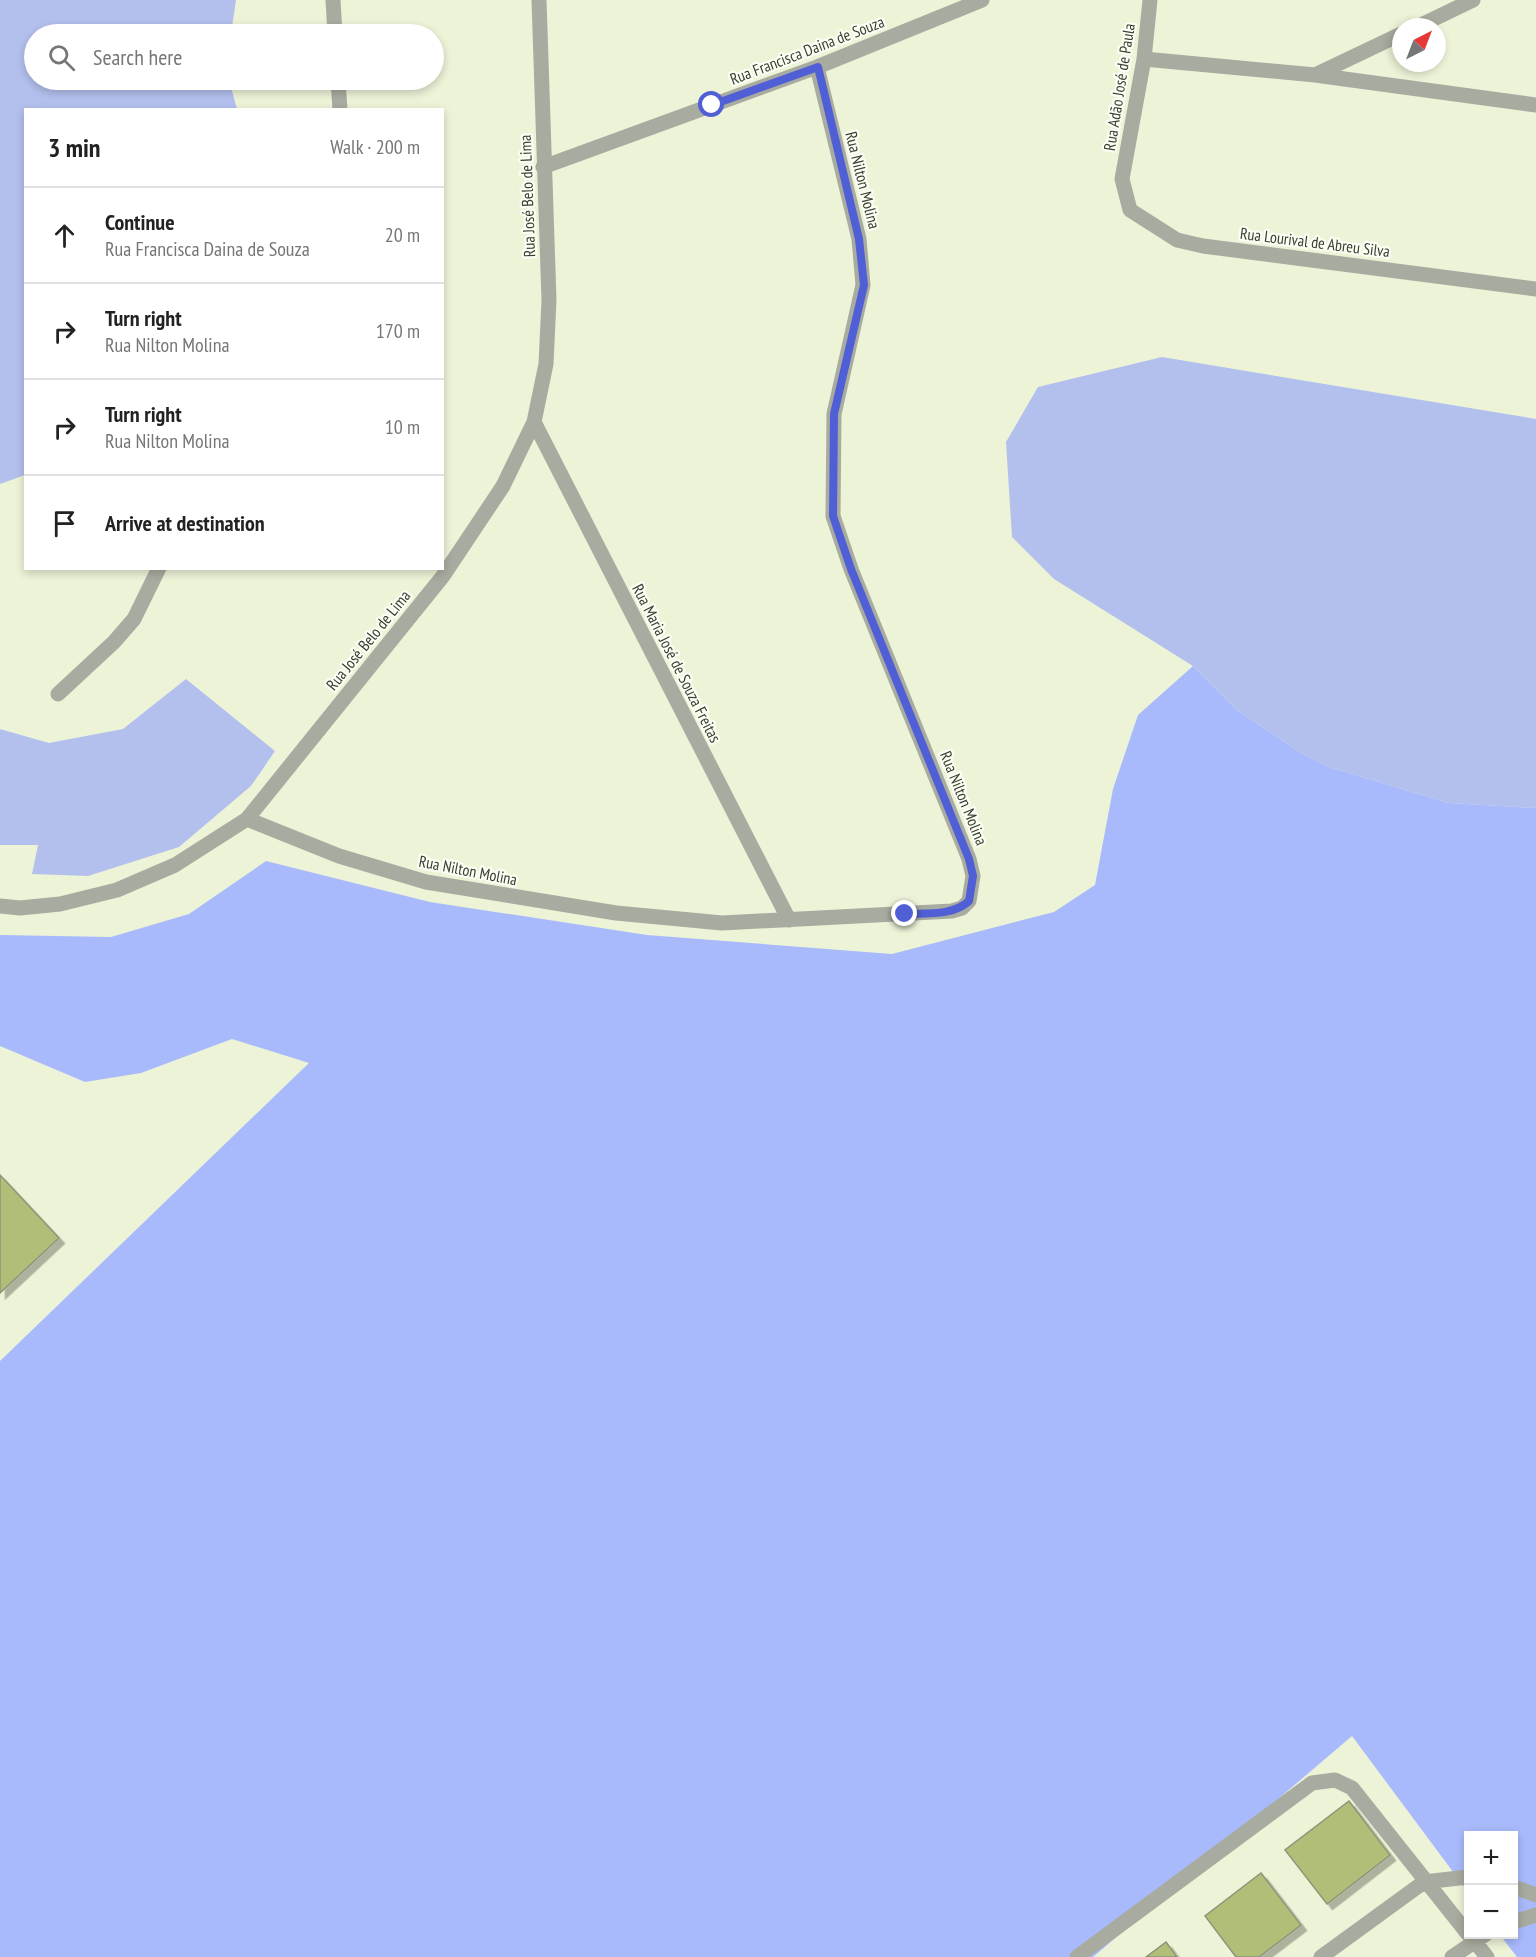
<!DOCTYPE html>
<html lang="en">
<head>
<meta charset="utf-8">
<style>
  :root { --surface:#fff; --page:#f6f6f6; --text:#222; --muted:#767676; --line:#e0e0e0 }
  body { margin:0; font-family:"PT Sans Narrow",sans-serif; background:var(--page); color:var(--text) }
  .controls { position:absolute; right:18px; bottom:18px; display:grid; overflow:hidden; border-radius:0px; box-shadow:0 3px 9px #0003 }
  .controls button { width:54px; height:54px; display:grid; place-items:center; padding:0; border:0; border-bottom:2px solid var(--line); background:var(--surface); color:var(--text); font:30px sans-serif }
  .compass { position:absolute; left:1392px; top:18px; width:54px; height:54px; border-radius:50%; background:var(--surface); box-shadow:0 3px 9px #0003; rotate:42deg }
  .stop { position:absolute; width:18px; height:18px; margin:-14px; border:4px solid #505fd5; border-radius:50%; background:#fff }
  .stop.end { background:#505fd5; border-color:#fff; box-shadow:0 2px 6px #0008 }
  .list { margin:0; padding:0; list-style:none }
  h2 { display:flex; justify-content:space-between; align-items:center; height:78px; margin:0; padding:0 24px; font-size:26px }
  h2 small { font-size:20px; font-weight:400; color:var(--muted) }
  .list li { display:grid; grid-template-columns:39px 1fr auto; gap:18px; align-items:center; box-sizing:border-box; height:96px; padding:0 24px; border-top:2px solid var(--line) }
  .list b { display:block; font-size:22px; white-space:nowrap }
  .list p { margin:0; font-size:20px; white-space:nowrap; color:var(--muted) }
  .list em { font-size:20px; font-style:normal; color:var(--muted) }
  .icon { flex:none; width:33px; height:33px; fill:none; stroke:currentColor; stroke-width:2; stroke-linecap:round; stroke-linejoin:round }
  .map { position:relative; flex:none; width:1536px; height:1957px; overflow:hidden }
  .search { position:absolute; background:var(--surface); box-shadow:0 3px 9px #0003; left:24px; top:24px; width:420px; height:66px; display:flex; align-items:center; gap:15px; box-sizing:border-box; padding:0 21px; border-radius:33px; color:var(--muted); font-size:22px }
  .panel { position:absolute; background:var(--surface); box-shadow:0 3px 9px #0003; left:24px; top:108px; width:420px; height:462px; border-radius:0px }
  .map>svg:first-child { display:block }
  .green { fill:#b3c0ed }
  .forest { fill:#a9bafc }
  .building { fill:#b0bf78; stroke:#8e957b; stroke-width:1.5; filter:url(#shadow) }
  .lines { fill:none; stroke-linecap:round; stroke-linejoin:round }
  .minor { stroke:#a8ab9f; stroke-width:15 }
  .route { stroke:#505fd5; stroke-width:8 }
  .labels { text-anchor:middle; stroke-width:4.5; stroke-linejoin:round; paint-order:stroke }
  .street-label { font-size:16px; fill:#3a3d31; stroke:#fbfef3 }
</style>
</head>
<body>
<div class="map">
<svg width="1536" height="1957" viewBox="0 0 1536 1957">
  <defs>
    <filter id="shadow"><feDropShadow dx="5.5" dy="5.5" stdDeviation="0" flood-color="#0004"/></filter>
  </defs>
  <rect width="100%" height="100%" fill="#ecf3d7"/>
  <path class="green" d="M0,0H236L231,34H34V80H229L237,109L26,110L25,475L0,484Z
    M1162,357L1536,419V808L1449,803L1329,767L1303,754L1237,710L1193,666L1054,579L1012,537L1006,442L1038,387Z
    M186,679L275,751L251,786L179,847L88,876L32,874L38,845H0V729L49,743L123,729Z"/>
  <path class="forest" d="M1193,666L1237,710L1303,754L1329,767L1449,803L1536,808V1957H1517L1500,1935L1514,1934V1836H1468V1892L1352,1736L1093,1957H0V1361L309,1063L232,1039L141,1073L85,1082L0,1046V935L111,937L189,914L266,861L430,902L647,935L892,954L1054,912L1095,885L1113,789L1138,715Z"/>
  <path class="building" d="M0,1175L59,1238L0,1293Z
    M1349,1801L1390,1855L1327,1904L1285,1850Z
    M1261,1873L1301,1925L1259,1957H1236L1205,1916Z
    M1166,1942L1177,1957H1146Z"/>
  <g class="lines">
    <path class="minor" d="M333,0L335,34
      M1150,0L1144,59L1122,179L1130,210L1177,240L1203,246L1536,289
      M1417,27L1473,0
      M1144,59L1315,75L1536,105
      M1315,75L1401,34
      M338,80L340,110
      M543,167L817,67L982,0
      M534,422L789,920
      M58,694L114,642L134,619L159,568
      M247,819L339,856L426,882L616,913L722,923L952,911L962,908L969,901L973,876L969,859L851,569L833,516L834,414L863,285L859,239L817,67
      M0,906L20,908L60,904L117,890L175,865L247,819L443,576L503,486L534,422L546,364L549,300L539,0
      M1514,1887L1536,1895
      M1514,1922L1536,1915
      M1469,1934L1487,1957
      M1077,1957L1312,1783L1335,1780L1352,1788L1468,1934
      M1321,1957L1424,1882L1468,1877
      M1452,1957L1486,1934"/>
  </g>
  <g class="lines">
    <path class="route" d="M712,105L818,67L859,239L864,285L834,414L833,516L851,569L969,859L973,876L969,901C953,916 927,913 905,914"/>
  </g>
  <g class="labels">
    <g class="street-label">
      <text transform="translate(807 50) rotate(-21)" y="6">Rua Francisca Daina de Souza</text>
      <text transform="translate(1119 87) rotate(-81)" y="6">Rua Adão José de Paula</text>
      <text transform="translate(863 180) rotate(76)" y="6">Rua Nilton Molina</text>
      <text transform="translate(527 196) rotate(-92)" y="6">Rua José Belo de Lima</text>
      <text transform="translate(1315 242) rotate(7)" y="6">Rua Lourival de Abreu Silva</text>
      <text transform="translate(368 640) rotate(-51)" y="6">Rua José Belo de Lima</text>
      <text transform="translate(677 663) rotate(63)" y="6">Rua Maria José de Souza Freitas</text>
      <text transform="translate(964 798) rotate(68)" y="6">Rua Nilton Molina</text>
      <text transform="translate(468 870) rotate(11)" y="6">Rua Nilton Molina</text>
    </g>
  </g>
</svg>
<div class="controls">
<button>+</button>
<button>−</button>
</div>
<svg class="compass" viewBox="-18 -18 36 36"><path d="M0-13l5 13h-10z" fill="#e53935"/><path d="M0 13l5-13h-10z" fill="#767676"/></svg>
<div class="stop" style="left:712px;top:105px"></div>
<div class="stop end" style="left:905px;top:914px"></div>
<div class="search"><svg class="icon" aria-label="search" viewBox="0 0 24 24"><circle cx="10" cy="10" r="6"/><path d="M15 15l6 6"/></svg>Search here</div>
<section class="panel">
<h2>3 min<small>Walk · 200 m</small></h2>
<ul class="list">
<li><svg class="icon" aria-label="ahead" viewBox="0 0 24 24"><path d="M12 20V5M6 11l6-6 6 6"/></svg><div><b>Continue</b><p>Rua Francisca Daina de Souza</p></div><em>20 m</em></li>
<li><svg class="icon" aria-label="right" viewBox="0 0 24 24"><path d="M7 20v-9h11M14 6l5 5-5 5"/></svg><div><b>Turn right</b><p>Rua Nilton Molina</p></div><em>170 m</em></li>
<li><svg class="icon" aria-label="right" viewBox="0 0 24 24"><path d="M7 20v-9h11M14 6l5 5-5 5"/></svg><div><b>Turn right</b><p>Rua Nilton Molina</p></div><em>10 m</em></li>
<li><svg class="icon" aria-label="arrive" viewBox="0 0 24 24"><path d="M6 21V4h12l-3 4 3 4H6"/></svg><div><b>Arrive at destination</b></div></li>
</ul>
</section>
</div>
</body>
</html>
